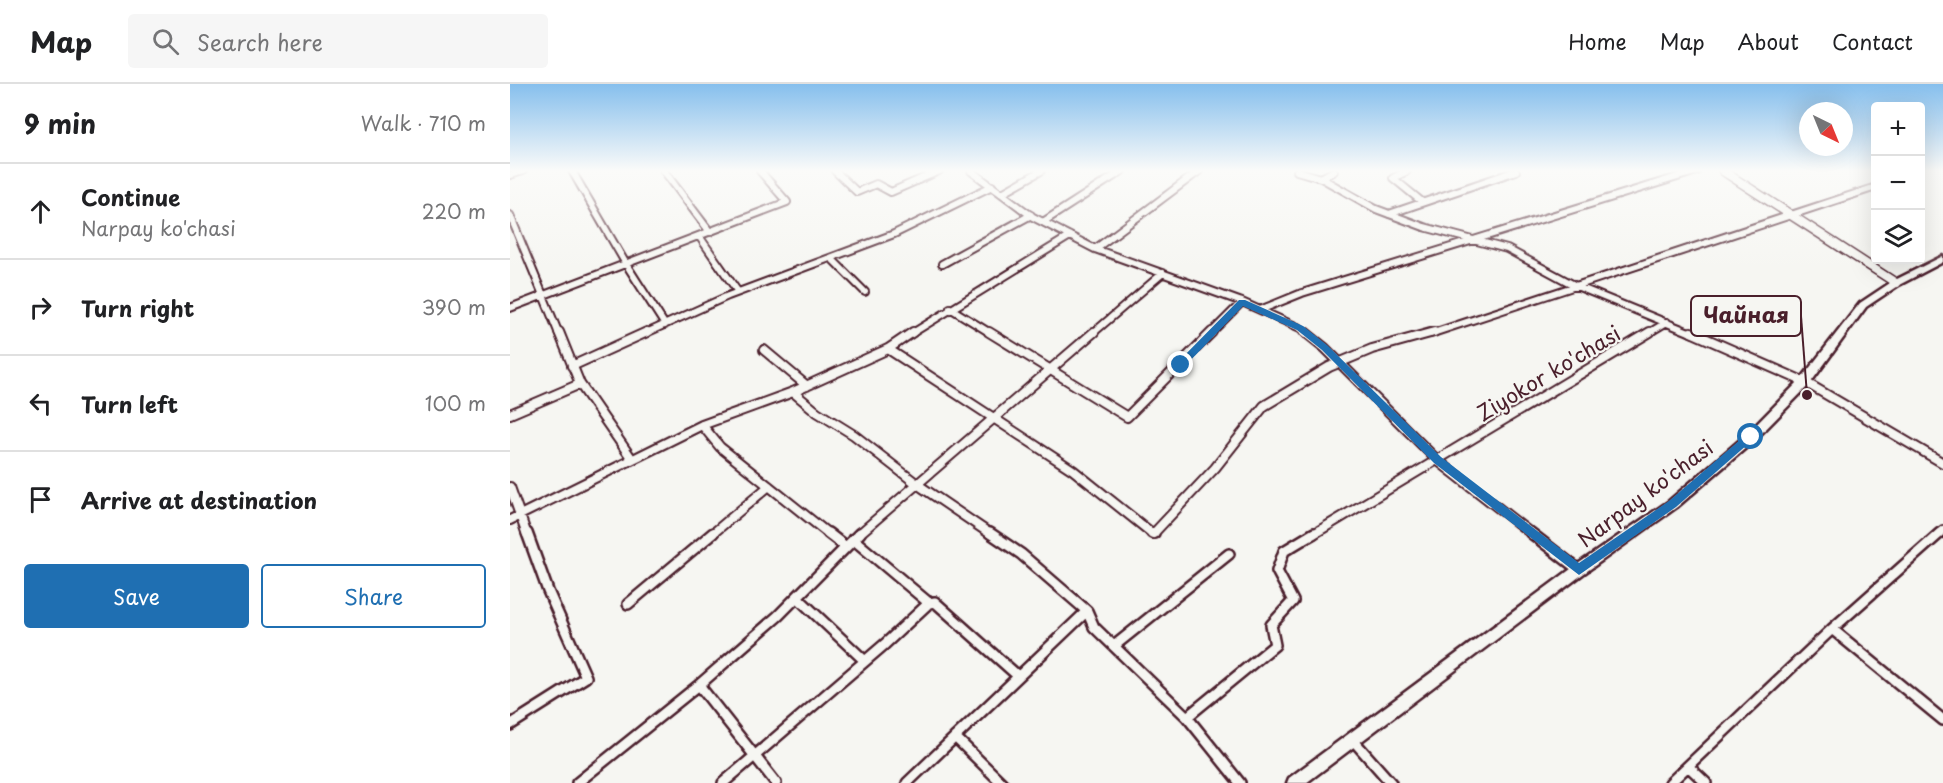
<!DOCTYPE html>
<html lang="en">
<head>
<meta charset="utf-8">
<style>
  :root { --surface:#fff; --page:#f6f6f6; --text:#202124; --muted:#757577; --line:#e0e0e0; --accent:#1f6fb2 }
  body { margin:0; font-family:"Playpen Sans",sans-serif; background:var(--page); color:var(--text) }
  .controls { position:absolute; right:18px; top:18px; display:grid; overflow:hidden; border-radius:6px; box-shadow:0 6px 24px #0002 }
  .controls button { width:54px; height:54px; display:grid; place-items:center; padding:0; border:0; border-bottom:2px solid var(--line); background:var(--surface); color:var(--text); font:30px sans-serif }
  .compass { position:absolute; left:1289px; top:18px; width:54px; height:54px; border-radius:50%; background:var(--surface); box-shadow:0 6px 24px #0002; rotate:137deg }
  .stop { position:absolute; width:18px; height:18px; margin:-14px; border:4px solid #1f6fb2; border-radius:50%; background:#fff }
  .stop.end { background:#1f6fb2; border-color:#fff; box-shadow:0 2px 6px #0008 }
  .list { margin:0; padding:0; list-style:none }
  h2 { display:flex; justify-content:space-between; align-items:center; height:78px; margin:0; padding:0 24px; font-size:26px }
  h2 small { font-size:20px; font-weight:400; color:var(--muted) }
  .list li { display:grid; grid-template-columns:39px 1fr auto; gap:18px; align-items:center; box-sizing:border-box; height:96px; padding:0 24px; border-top:2px solid var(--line) }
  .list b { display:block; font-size:22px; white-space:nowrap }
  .list p { margin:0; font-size:20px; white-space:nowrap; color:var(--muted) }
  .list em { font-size:20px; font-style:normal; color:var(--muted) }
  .actions { display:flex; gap:12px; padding:18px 24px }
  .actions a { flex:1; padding:14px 0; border:2px solid var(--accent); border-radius:6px; text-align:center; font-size:21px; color:var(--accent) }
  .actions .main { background:var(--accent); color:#fff }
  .icon { flex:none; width:33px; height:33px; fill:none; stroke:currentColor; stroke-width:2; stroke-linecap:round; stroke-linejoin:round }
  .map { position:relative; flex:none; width:1433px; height:699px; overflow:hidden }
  header { display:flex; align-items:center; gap:36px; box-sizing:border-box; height:84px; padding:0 30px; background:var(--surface); border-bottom:2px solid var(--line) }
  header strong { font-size:28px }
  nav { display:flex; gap:33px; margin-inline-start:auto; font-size:21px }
  .search { width:420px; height:54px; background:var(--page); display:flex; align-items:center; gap:15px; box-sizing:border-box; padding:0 21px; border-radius:6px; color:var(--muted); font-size:22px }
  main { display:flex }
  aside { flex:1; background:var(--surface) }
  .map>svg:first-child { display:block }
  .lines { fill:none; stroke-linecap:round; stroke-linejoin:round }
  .minor-far2-casing { stroke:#4a1f2b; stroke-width:10 }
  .minor-far1-casing { stroke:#4a1f2b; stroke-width:12 }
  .minor-casing { stroke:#4a1f2b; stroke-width:14 }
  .tertiary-casing { stroke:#4a1f2b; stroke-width:11 }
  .secondary-casing { stroke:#4a1f2b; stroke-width:5 }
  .minor-far2 { stroke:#f6f6f2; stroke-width:6 }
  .minor-far1 { stroke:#f6f6f2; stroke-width:8 }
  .minor { stroke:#f6f6f2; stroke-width:9 }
  .tertiary { stroke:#f6f6f2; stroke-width:8 }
  .secondary { fill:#f6f6f2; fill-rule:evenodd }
  .route { fill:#1f6fb2 }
  .labels { text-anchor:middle; stroke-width:4.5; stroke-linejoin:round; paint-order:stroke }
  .street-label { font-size:21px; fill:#4a1f2b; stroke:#f6f6f2 }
  .leader { fill:none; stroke:#4a1f2b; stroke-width:2 }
  .callout-dot { fill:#4a1f2b; stroke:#f6f6f2; stroke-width:2 }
  .callout { fill:#f6f6f2; stroke:#4a1f2b; stroke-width:2 }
  .callout-label { font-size:22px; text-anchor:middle; font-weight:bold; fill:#4a1f2b }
</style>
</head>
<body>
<header>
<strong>Map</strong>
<div class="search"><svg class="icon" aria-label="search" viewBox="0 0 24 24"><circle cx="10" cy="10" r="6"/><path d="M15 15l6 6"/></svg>Search here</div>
<nav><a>Home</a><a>Map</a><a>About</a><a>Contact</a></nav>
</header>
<main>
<aside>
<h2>9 min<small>Walk · 710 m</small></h2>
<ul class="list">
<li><svg class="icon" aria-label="ahead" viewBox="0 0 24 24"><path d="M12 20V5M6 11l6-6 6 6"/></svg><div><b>Continue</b><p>Narpay ko'chasi</p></div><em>220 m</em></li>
<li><svg class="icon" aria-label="right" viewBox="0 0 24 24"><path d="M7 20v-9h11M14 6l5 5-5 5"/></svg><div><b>Turn right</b></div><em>390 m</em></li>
<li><svg class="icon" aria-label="left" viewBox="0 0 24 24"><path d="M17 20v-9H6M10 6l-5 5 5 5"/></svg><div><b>Turn left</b></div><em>100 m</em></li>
<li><svg class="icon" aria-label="arrive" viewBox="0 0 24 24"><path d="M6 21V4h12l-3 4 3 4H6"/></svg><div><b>Arrive at destination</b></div></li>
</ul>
<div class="actions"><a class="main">Save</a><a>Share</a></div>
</aside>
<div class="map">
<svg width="1433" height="699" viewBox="0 0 1433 699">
  <rect width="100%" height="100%" fill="#f6f6f2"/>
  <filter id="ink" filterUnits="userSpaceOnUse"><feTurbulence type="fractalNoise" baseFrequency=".0167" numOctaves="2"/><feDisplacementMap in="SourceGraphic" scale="12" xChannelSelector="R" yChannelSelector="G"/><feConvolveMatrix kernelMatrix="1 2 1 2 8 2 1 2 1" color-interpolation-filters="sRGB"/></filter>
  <g filter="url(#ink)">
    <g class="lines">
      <g class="minor-far2-casing">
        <path id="minor-far2" d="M62,87L116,180L155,241
          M154,87L200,148
          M325,87L347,108L366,100L381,108L429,87
          M461,87L523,133L585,165L732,218L790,244L797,250
          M787,87L811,94L866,125L914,143L997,165L1064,201L1184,250
          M897,87L883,94L911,117
          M0,91L13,87
          M811,94L824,87
          M492,109L531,87
          M879,130L1006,87
          M0,131L49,250
          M533,138L612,87
          M189,152L228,208
          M585,165L689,87
          M321,174L355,208
          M432,180L521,131
          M0,224L277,118L250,87
          M440,224L482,250
          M750,226L792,209L1187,87
          M134,250L218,212L384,150L482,102
          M401,250L560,152
          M582,250L653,189
          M700,250L732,218
          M920,250L1366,103
          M1137,250L1157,238"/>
      </g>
      <g class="minor-far1-casing">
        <path id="minor-far1" d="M49,248L70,300L122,375
          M479,248L617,333L702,248
          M795,248L815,264L927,376L1023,451
          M1181,248L1295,298L1433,379
          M378,265L563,386L643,450L705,384L754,322L819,283L862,265L924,248
          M254,266L297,302
          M62,282L137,248
          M283,308L307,328L344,351L407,400L482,451
          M0,330L70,300
          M192,341L210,363L320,451
          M0,403L17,451
          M0,436L192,341L283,308L378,265L403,248
          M201,451L259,402
          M348,451L584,248
          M802,451L1140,248
          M1428,451L1433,446"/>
      </g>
      <g class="minor-casing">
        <path id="minor" d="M318,449L336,463
          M480,449L511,470L577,527L584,543L677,633L730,699
          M642,449H644
          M1021,449L1069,486
          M287,513L355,577
          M419,519L425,518L508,592
          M118,520L203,449
          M1322,545L1433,636
          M604,562L719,470
          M189,601L266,699
          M677,633L765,561L761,541L783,517L767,487L774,467L804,449
          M0,641L76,593L38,507L17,449
          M445,653L492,699
          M843,656L881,699
          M1178,682L1196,699
          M67,699L189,601L268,532L350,449
          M213,699L375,560L419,519L343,455
          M397,699L577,527
          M1160,699L1322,545L1430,449"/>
      </g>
      <g class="tertiary-casing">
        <path id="tertiary" d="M1213,87L1386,199"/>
      </g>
      <g class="secondary-casing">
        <path id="secondary" d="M1433,172V178L1389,201L1356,223L1299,301L1245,356L1167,423L1073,490L796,699H777L779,694L1065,482L1159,417L1237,350L1291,295L1350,219L1383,197Z"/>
      </g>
      <use href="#minor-far2" class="minor-far2"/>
      <use href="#minor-far1" class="minor-far1"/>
      <use href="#minor" class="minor"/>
      <use href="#tertiary" class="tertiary"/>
      <use href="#secondary" class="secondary"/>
    </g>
  </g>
  <linearGradient id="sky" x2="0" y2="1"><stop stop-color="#86bfed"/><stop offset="0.47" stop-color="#fbfbf9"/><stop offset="1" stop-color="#fbfbf9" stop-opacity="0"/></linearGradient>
  <rect width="1433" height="185" fill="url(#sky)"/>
  <path class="route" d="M729,216H735L793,242L818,262L931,373L1069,479L1159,417L1237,350H1244L1246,353L1166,423L1069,491L924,379L812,266L787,246L733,222L674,283H668V278Z"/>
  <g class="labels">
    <g class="street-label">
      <text transform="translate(1039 290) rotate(-31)" y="7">Ziyokor ko'chasi</text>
      <text transform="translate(1136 410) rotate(-37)" y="7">Narpay ko'chasi</text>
    </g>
  </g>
  <path class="leader" d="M1297 311L1291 232"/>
  <circle class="callout-dot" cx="1297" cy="311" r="6"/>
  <rect class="callout" x="1181" y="212" width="110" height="40" rx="6"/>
  <g class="callout-label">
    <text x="1236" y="239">Чайная</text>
  </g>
</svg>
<div class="controls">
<button>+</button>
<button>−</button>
<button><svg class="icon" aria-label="layers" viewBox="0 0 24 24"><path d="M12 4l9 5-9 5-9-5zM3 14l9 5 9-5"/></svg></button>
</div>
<svg class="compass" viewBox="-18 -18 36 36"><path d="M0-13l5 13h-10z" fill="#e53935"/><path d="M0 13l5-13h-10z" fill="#757577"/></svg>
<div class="stop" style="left:1241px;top:353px"></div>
<div class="stop end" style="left:671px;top:281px"></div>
</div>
</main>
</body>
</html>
